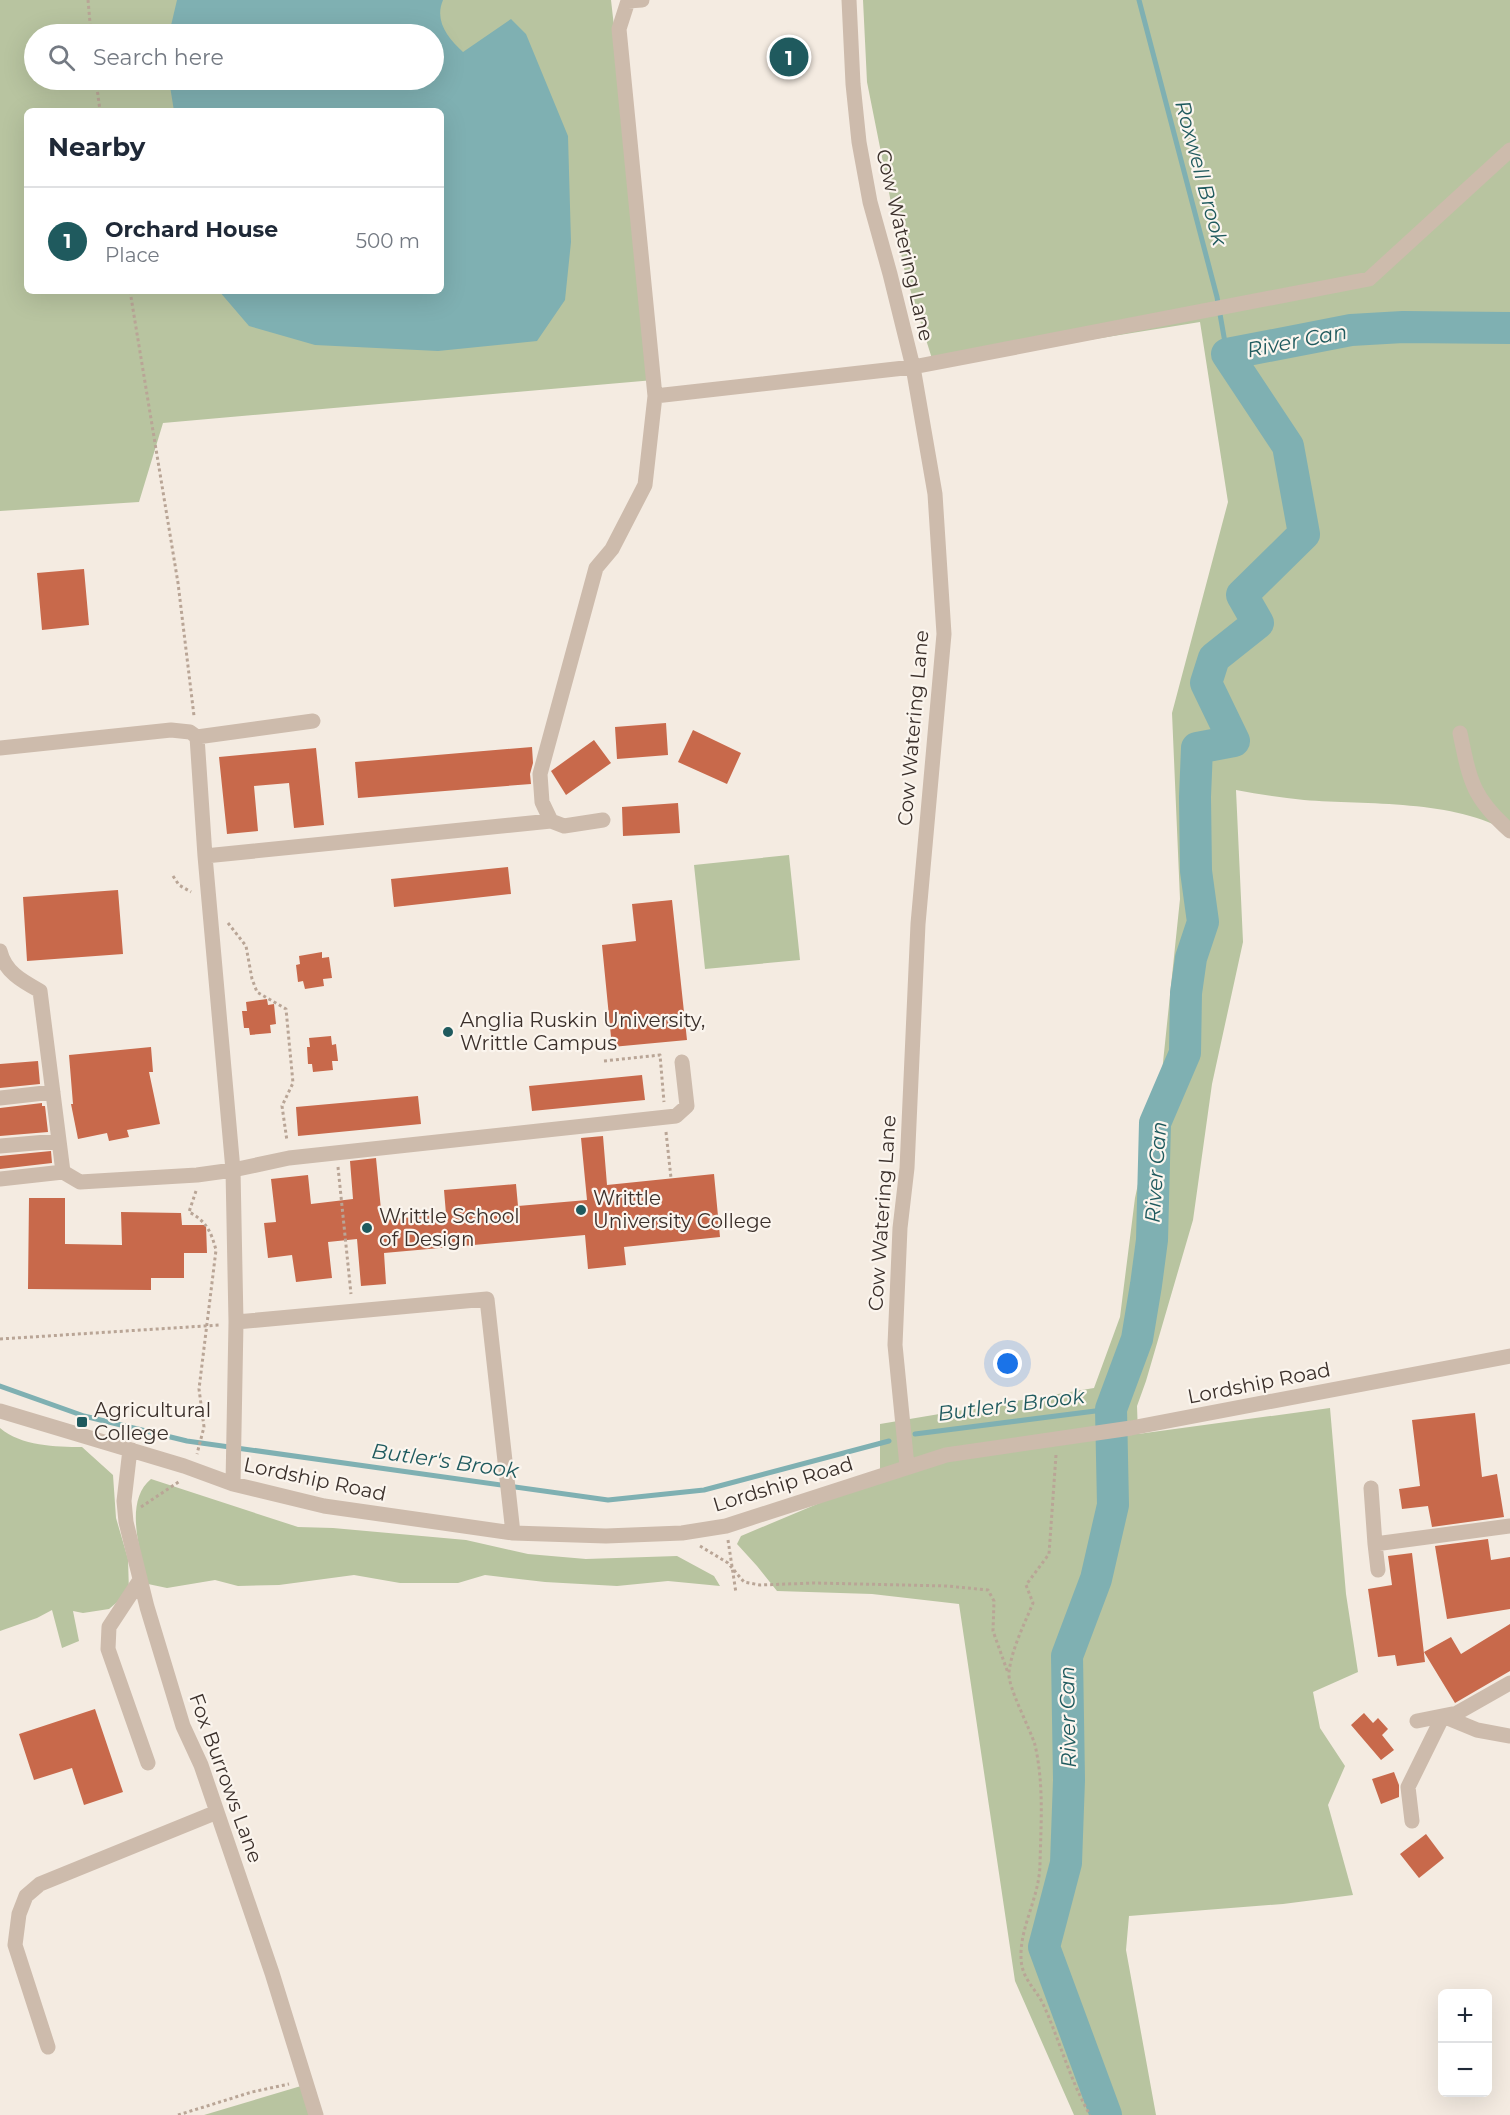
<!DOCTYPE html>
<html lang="en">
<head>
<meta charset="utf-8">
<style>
  :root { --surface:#fff; --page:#f2f2f3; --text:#1f2937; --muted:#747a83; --line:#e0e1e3; --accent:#1f5a5e }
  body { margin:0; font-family:Montserrat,sans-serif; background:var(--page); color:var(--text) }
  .controls { position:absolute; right:18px; bottom:18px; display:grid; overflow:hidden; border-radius:9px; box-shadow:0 6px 24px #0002 }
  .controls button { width:54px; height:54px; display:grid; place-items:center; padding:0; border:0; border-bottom:2px solid var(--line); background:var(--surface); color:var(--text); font:30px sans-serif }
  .you { position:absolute; left:1008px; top:1364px; width:21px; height:21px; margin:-15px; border:4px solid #fff; border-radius:50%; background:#1a73e8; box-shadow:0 0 0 9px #1a73e833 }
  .badge { display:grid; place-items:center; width:39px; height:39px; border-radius:50%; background:var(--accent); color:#fff; font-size:20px; font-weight:700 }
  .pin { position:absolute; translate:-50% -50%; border:3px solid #fff; box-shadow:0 2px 6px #0006 }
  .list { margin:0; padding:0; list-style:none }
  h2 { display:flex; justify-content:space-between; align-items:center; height:78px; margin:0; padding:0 24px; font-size:26px }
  h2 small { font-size:20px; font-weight:400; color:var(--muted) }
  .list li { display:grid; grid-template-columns:39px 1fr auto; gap:18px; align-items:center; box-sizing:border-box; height:108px; padding:0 24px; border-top:2px solid var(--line) }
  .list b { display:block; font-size:22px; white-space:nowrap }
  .list p { margin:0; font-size:20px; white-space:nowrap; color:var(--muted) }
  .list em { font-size:20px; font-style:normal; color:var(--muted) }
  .icon { flex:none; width:33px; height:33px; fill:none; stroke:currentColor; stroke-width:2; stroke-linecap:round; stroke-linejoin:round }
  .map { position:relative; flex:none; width:1510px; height:2115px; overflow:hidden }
  .search { position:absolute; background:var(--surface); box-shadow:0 6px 24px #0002; left:24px; top:24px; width:420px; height:66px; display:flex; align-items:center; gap:15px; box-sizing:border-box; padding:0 21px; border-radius:33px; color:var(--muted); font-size:22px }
  .panel { position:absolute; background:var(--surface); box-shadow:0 6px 24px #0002; left:24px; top:108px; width:420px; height:186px; border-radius:9px }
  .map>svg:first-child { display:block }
  .green { fill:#b8c4a0; fill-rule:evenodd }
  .water { fill:#7fb0b2 }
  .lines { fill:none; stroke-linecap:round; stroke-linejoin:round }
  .stream { stroke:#7fb0b2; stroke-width:5 }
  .river { stroke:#7fb0b2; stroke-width:32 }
  .building { fill:#c8694b }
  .path { stroke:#b9a596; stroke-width:3; stroke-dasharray:3 3; stroke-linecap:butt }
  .minor { stroke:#cdbbac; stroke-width:15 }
  .poi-dot { fill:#1f5a5e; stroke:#fbf5ee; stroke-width:2 }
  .labels { text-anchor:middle; stroke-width:4.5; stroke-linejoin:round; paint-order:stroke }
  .street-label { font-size:20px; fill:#3b302b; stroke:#fbf5ee }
  .poi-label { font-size:20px; fill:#3b302b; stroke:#fbf5ee; text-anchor:start }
  .water-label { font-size:21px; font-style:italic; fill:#1f5a5e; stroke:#fbf5ee }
</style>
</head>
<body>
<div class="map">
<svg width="1510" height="2115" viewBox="0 0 1510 2115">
  <rect width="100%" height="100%" fill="#f4ebe1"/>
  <path class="green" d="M0,0H611L654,380L163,423L139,502L0,511ZM34,34H434V80H34ZM27,111H441V291H27Z
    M863,0H1510V833C1456,799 1366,805 1304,800C1281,798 1258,794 1236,790L1243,942L1212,1084L1193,1220L1146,1381L1137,1406L1138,1434L1330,1408L1346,1594L1358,1672L1313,1692L1320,1728L1345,1766L1328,1805L1353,1895L1283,1904L1129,1916L1126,1950L1156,2115H1074L1015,1981L959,1604L872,1594L777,1591L757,1566L737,1544L741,1536L822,1502L880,1483V1424L1094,1388L1120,1317L1135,1198L1162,1072L1180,899L1172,713L1228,502L1200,322L934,365L905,273L867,82Z
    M789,855L800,960L705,969L694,865Z
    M0,1428C21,1446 56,1447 82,1447L113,1475L116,1518L128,1559L129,1592L109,1609L83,1613L73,1611L79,1641L62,1648L52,1610L37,1618L0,1631Z
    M151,1479L298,1527L333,1528L466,1540L528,1554L586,1559L677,1556L714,1576L720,1586L668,1581L617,1586L545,1582L485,1575L458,1583H400L354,1575L279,1585L238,1586L215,1580L167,1588L148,1584C141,1554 123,1502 151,1479Z
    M301,2086L314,2115H204Z"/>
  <path class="water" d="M177,0H443C434,21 448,38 463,52L511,19L526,34L568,136L571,242L565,300L537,341L438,351L315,345L249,326L219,291H441V111H174L169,80H434V34H169Z"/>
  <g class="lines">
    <path class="stream" d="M1139,0L1217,297L1227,354
      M0,1386L84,1416L187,1441L608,1500L704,1490L889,1441
      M915,1434L1111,1409"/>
    <path class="river" d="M1106,2115L1044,1947L1066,1863L1069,1780L1067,1656L1096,1579L1113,1505L1111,1409L1137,1339L1146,1285L1152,1240L1155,1123L1185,1053L1186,993L1191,958L1203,922L1196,871L1195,797L1197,748L1234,741L1206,683L1214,658L1258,623L1242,595L1304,534L1288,446L1227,354L1351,330L1403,327L1510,328"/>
  </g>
  <path class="building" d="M798,41L800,74L781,75L779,42Z
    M84,569L89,625L42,630L37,573Z
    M666,723L668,755L617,759L615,727Z
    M693,730L741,753L727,784L678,762Z
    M594,740L611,763L566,795L551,771Z
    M532,747L533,763L530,774L531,784L358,798L355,762Z
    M316,748L324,825L294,828L289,783L254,786L258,831L227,834L219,757Z
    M678,803L680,833L623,836L622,807Z
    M508,867L511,894L394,907L391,879Z
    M118,890L123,954L27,961L23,897Z
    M672,900L687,1040L612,1047L602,945L636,941L632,904Z
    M322,952V958L329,957L332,978L323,979L324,986L305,989L303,981L298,982L296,965L300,964L299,956Z
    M267,999L268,1005L274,1004L276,1024L270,1025L271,1033L250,1035L249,1028H244L242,1011H247L246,1002Z
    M331,1036L332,1045L336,1044L338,1061H332L333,1070L313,1072L312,1064H308L307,1047H310L309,1038Z
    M151,1047L153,1072H149L160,1124L127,1130L129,1137L109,1141L107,1133L78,1139L71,1104H73L69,1055Z
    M38,1061L40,1084L0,1088V1064Z
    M642,1075L645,1100L532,1111L529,1086Z
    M418,1096L421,1124L298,1136L296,1107Z
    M42,1103V1106H45L48,1132L0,1136V1108Z
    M603,1136L607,1185L714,1174L720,1237L624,1247L626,1265L588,1269L585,1235L384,1253L386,1284L361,1286L357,1239L328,1242L332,1278L296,1282L292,1255L268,1258L264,1223L276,1222L271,1179L308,1175L311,1204L353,1199L350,1161L376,1158L382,1220L446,1214L444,1190L516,1184L518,1206L587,1200L581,1138Z
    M51,1151L52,1163L0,1169V1156Z
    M29,1198H65V1244L122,1245L121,1212L181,1213L182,1225H206L207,1253H184V1278H151V1290L28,1289Z
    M1475,1413L1482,1477L1497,1474L1504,1517L1432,1527L1428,1506L1402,1509L1399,1489L1420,1486L1412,1420Z
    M1488,1539L1491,1560L1510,1557V1609L1447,1619L1435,1546Z
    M1412,1553L1425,1662L1397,1666L1395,1655L1378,1657L1368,1589L1392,1585L1388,1556Z
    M1510,1624V1671L1455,1703L1424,1652L1451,1637L1461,1654Z
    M95,1709L123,1792L84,1805L72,1768L34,1780L19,1734Z
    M1364,1713L1373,1723L1378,1718L1388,1729L1382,1735L1394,1750L1381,1760L1351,1725Z
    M1394,1772L1399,1785V1797L1381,1804L1372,1779Z
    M1426,1834L1444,1858L1419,1878L1400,1854Z"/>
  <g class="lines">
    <path class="path" d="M88,0L91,34
      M96,80L100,111
      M130,291L178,583L194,716
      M173,876L179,885L191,892
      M228,923L246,946L252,979L257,992L286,1009L293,1083L282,1106L287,1141
      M604,1061L660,1055L664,1102
      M666,1132L671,1178
      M338,1167L351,1294
      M196,1191L189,1212C206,1221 211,1231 216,1250L199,1389L204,1427L197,1454
      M0,1339L220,1325
      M1056,1455L1049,1554L1026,1585L1033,1603C1024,1625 1012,1648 1009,1672C1007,1686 1030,1728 1035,1745C1044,1784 1041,1824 1040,1863C1040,1896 1020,1926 1021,1957C1021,1979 1036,1988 1044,2006C1060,2042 1070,2080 1090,2115
      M141,1507L180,1481
      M728,1540L736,1593
      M700,1546L728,1563L744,1582L760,1585L815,1583L947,1586L988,1590L994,1601L993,1631L1008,1673
      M178,2115L252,2092L289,2084"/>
    <path class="minor" d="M642,0L628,1L619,29L655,396
      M849,0L853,84L859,142L870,202L890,274L913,367L935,494L944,634L918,924L907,1168L900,1228L895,1345L907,1466
      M1460,733C1470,781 1472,797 1510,831
      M197,737L205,856L233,1170L236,1322L233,1484
      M0,748L171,730L190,732L197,737L313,721
      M603,820L564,826L551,821L542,802L540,774L596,568L612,549L645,485L655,396L913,367L1369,279L1510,150
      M205,856L551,821
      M0,951C5,972 22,981 40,991L63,1172
      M0,1098L53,1092
      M0,1146L58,1141
      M0,1179L63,1172L80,1182L197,1175L233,1170L289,1158L676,1116L687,1106L682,1062
      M236,1322L487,1299L513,1533
      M0,1411L184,1466L233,1484L324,1506L513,1533L606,1536L682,1533L726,1526L946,1455L1131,1428L1510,1356
      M132,1450L129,1458L124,1501L126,1522L147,1607L183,1726L201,1765L272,1973L316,2115
      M1371,1488L1375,1544L1510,1526
      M1375,1544L1378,1570
      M140,1580L109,1627L108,1649L148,1763
      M1417,1721L1457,1713L1510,1683
      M1412,1821L1408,1787L1443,1716L1477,1730L1510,1736
      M48,2047L15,1945L19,1914L26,1896L40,1884L217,1812"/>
  </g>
  <g class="poi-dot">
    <circle cx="448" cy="1032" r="6"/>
    <circle cx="581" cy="1210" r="6"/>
    <circle cx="367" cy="1228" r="6"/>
    <rect x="76" y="1416" width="12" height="12" rx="3"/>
  </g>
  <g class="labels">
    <g class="street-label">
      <text transform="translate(905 245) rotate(77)" y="7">Cow Watering Lane</text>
      <text transform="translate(913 728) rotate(-85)" y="7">Cow Watering Lane</text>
      <text transform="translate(882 1213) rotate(-86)" y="7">Cow Watering Lane</text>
      <text transform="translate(1259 1383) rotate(-11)" y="7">Lordship Road</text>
      <text transform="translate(315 1479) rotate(12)" y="7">Lordship Road</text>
      <text transform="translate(783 1484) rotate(-17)" y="7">Lordship Road</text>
      <text transform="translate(226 1778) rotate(70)" y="7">Fox Burrows Lane</text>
    </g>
    <g class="poi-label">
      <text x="460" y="1027">Anglia Ruskin University,<tspan x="460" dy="23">Writtle Campus</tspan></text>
      <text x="593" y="1205">Writtle<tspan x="593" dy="23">University College</tspan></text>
      <text x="379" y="1223">Writtle School<tspan x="379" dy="23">of Design</tspan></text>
      <text x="94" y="1417">Agricultural<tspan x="94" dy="23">College</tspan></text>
    </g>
    <g class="water-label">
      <text transform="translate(1201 173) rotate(75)" y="7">Roxwell Brook</text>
      <text transform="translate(1297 341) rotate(-11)" y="7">River Can</text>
      <text transform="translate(1156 1172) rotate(-86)" y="7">River Can</text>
      <text transform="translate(1011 1405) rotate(-7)" y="7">Butler's Brook</text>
      <text transform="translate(445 1461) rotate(8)" y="7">Butler's Brook</text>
      <text transform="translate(1068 1717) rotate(-91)" y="7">River Can</text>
    </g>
  </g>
</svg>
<div class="controls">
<button>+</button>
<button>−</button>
</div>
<div class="you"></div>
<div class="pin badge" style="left:789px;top:57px">1</div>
<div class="search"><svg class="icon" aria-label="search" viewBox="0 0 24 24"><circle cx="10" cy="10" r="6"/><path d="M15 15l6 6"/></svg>Search here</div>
<section class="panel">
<h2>Nearby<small></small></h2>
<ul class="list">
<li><span class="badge">1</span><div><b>Orchard House</b><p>Place</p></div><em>500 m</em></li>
</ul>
</section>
</div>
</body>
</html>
